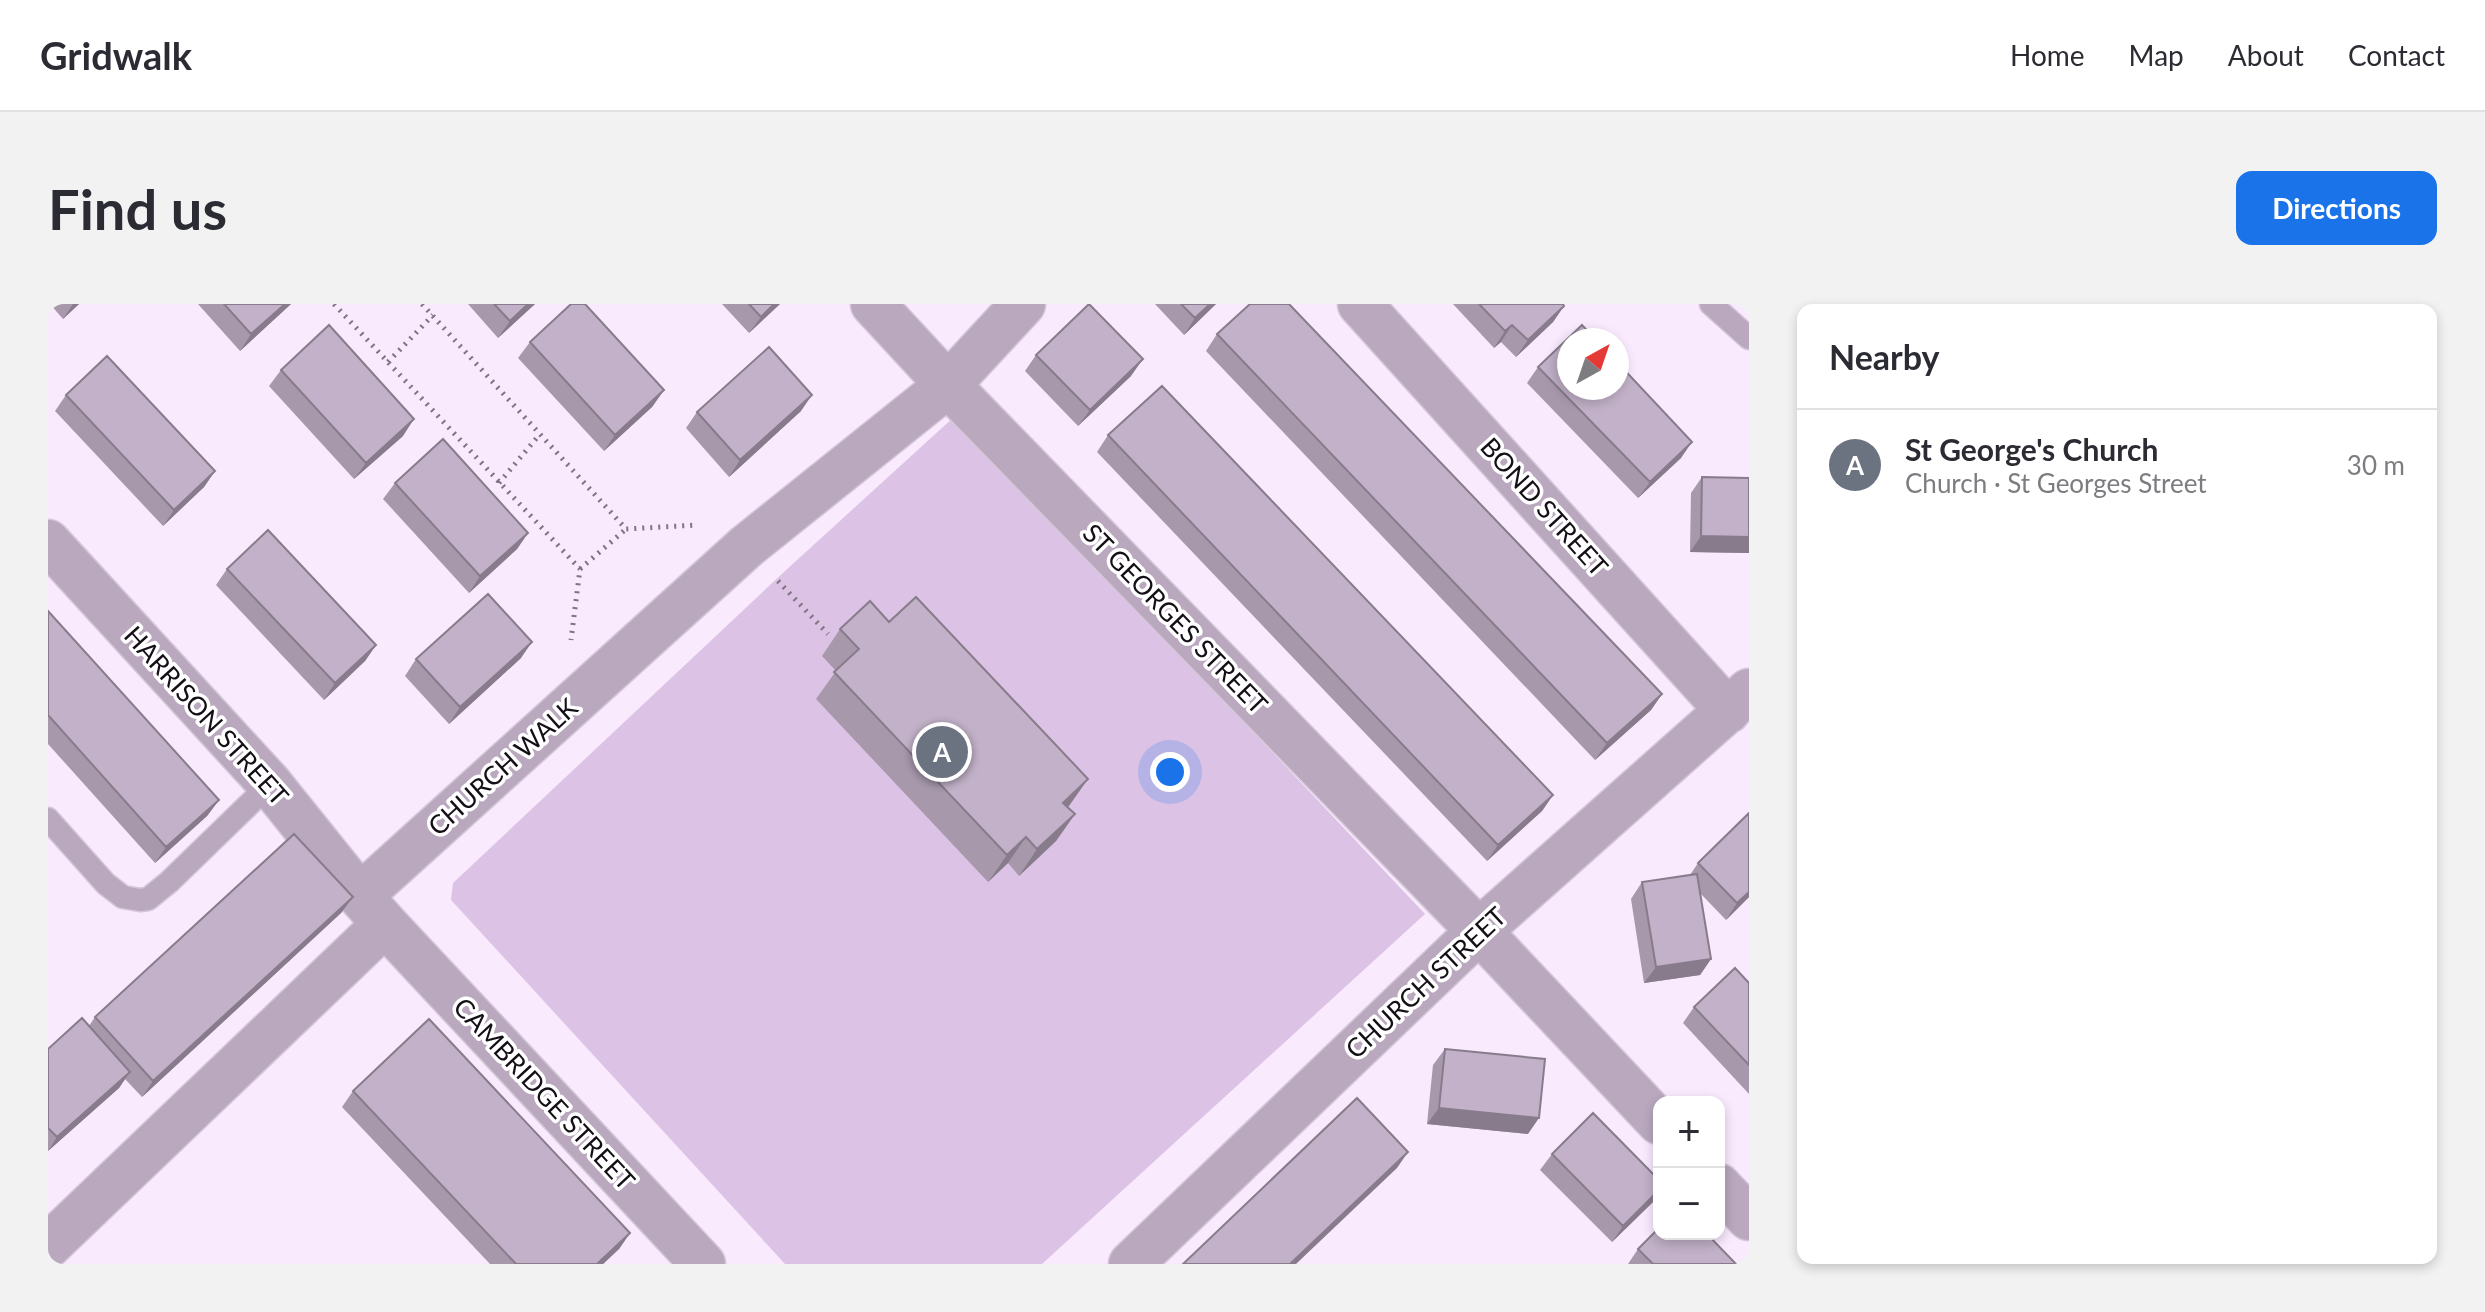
<!DOCTYPE html>
<html lang="en">
<head>
<meta charset="utf-8">
<style>
  :root { --surface:#fff; --page:#f2f2f3; --text:#2b2b33; --muted:#7c7c81; --line:#e1e1e2; --accent:#1a73e8 }
  body { margin:0; font-family:Lato,sans-serif; background:var(--page); color:var(--text) }
  .controls { position:absolute; right:24px; bottom:24px; display:grid; overflow:hidden; border-radius:16px; box-shadow:0 4px 12px #0003 }
  .controls button { width:72px; height:72px; display:grid; place-items:center; padding:0; border:0; border-bottom:2px solid var(--line); background:var(--surface); color:var(--text); font:40px sans-serif }
  .compass { position:absolute; left:1509px; top:24px; width:72px; height:72px; border-radius:50%; background:var(--surface); box-shadow:0 4px 12px #0003; rotate:40deg }
  .you { position:absolute; left:1122px; top:468px; width:28px; height:28px; margin:-20px; border:6px solid #fff; border-radius:50%; background:#1a73e8; box-shadow:0 0 0 12px #1a73e833 }
  .badge { display:grid; place-items:center; width:52px; height:52px; border-radius:50%; background:var(--accent); color:#fff; font-size:26px; font-weight:700 }
  .pin { position:absolute; translate:-50% -50%; border:4px solid #fff; box-shadow:0 2px 8px #0006 }
  .list { margin:0; padding:0; list-style:none }
  h2 { display:flex; justify-content:space-between; align-items:center; height:104px; margin:0; padding:0 32px; font-size:34px }
  h2 small { font-size:26px; font-weight:400; color:var(--muted) }
  .list li { display:grid; grid-template-columns:52px 1fr auto; gap:24px; align-items:center; box-sizing:border-box; height:112px; padding:0 32px; border-top:2px solid var(--line) }
  .list b { display:block; font-size:30px; white-space:nowrap }
  .list p { margin:0; font-size:26px; white-space:nowrap; color:var(--muted) }
  .list em { font-size:26px; font-style:normal; color:var(--muted) }
  .map { position:relative; flex:none; width:1701px; height:960px; overflow:hidden; border-radius:16px }
  header { display:flex; align-items:center; gap:48px; box-sizing:border-box; height:112px; padding:0 40px; background:var(--surface); border-bottom:2px solid var(--line) }
  header strong { font-size:38px }
  nav { display:flex; gap:44px; margin-inline-start:auto; font-size:28px }
  .intro { display:flex; align-items:center; justify-content:space-between; box-sizing:border-box; height:192px; padding:0 48px }
  h1 { margin:0; font-size:56px }
  .button { padding:20px 36px; border-radius:16px; background:var(--accent); color:#fff; font-size:28px; font-weight:700 }
  main { display:flex; gap:48px; padding:0 48px }
  aside { flex:1; background:var(--surface); border-radius:16px; box-shadow:0 4px 12px #0003 }
  .map>svg:first-child { display:block }
  .green { fill:#dcc3e5 }
  .lines { fill:none; stroke-linecap:round; stroke-linejoin:round }
  .lane-casing { stroke:#d4c7d9; stroke-width:25 }
  .street-casing { stroke:#d4c7d9; stroke-width:47 }
  .path { stroke:#7f7583; stroke-width:5; stroke-dasharray:2 6; stroke-linecap:butt }
  .lane { stroke:#b9a8be; stroke-width:22 }
  .street { stroke:#b9a8be; stroke-width:44 }
  .wall { fill:#a798ac }
  .shaded-wall { fill:#887c8c }
  .building { fill:#c2b1c8; stroke:#887c8c; stroke-width:2 }
  .labels { text-anchor:middle; stroke-width:7; stroke-linejoin:round; paint-order:stroke }
  .street-label { font-size:26px; fill:#140e16; stroke:#fff }
</style>
</head>
<body>
<header>
<strong>Gridwalk</strong>
<nav><a>Home</a><a>Map</a><a>About</a><a>Contact</a></nav>
</header>
<div class="intro"><h1>Find us</h1><a class="button">Directions</a></div>
<main>
<div class="map">
<svg width="1701" height="960" viewBox="0 0 1701 960">
  <rect width="100%" height="100%" fill="#f9eafe"/>
  <path class="green" d="M907,112L1377,610L994,960H737L403,596L405,579L737,267Z"/>
  <g class="lines">
    <g class="lane-casing">
      <path id="lane" d="M1663,0L1701,34
        M0,515L58,580L75,593L92,596L100,595L121,578L222,480"/>
    </g>
    <g class="street-casing">
      <path id="street" d="M825,0L900,81L1431,627L1611,818
        M1312,0L1680,407
        M0,238L222,480L312,592
        M337,620L655,960
        M1671,882L1701,914
        M0,942L337,620L312,592L699,242L900,81L975,0
        M1083,960L1431,627L1701,387"/>
    </g>
    <path class="path" d="M286,0L532,265L523,336
      M374,0L578,225L649,221
      M340,58L385,11
      M451,179L492,130
      M532,265L578,225
      M730,277L780,330"/>
    <use href="#lane" class="lane"/>
    <use href="#street" class="street"/>
  </g>
  <path class="wall" d="M2,0H31L15,15Z
    M150,0H243L192,47Z
    M420,0H487L450,34Z
    M674,0H732L701,29Z
    M1107,0H1168L1136,31Z
    M1405,0H1515L1516,2L1505,18L1468,53L1453,38L1446,44Z
    M1169,30L1614,390L1603,406L1547,456L1158,47Z
    M482,38L616,86L604,103L556,147L470,54Z
    M988,51L1083,72L1030,122L977,67Z
    M1490,63L1633,154L1590,194L1479,79Z
    M233,66L355,132L306,175L221,82Z
    M18,91L167,167L156,183L115,222L7,107Z
    M753,107L681,173L638,124L649,108Z
    M1060,131L1505,491L1494,507L1439,557L1049,148Z
    M1654,173L1701,174V249L1642,248L1643,189Z
    M347,179L480,229L469,245L421,289L335,195Z
    M179,265L328,341L317,357L276,396L168,281Z
    M0,307L171,496L159,512L107,559L0,440Z
    M792,325L1027,510L1008,537L971,572L960,559L940,578L768,395L788,367L774,352Z
    M473,354L401,420L357,372L368,355Z
    M1701,509V593L1678,616L1652,589L1663,655L1652,671L1596,679L1583,595L1594,578L1642,571L1650,559Z
    M305,593L293,609L94,793L77,775L71,784L0,847V745L41,722L47,713Z
    M1701,679V790L1635,719L1646,703Z
    M1397,745L1480,830L1379,820L1385,761Z
    M305,787L582,929L571,945L555,960H442L294,803Z
    M1504,850L1611,876V889L1605,898L1564,938L1492,866Z
    M1590,945L1688,960H1580Z"/>
  <path class="shaded-wall" d="M25,0H31L15,15Z
    M237,0H243L192,47L203,30Z
    M480,0H487L450,34L462,17Z
    M726,0H732L701,29L713,13Z
    M1162,0H1168L1136,31L1147,14Z
    M1516,2L1505,18L1468,53L1480,36Z
    M1464,21L1453,38L1446,44L1457,27Z
    M1095,55L1083,72L1030,122L1042,106Z
    M616,86L604,103L556,147L567,131Z
    M764,91L753,107L681,173L692,156Z
    M366,115L355,132L306,175L318,159Z
    M1644,138L1633,154L1590,194L1602,178Z
    M167,167L156,183L115,222L126,206Z
    M480,229L469,245L421,289L432,272Z
    M1653,232L1701,233V249L1642,248Z
    M484,338L473,354L401,420L412,403Z
    M328,341L317,357L276,396L287,379Z
    M1614,390L1603,406L1547,456L1559,439Z
    M1040,475L1021,502L996,526L1015,499Z
    M1505,491L1494,507L1439,557L1450,541Z
    M171,496L159,512L107,559L118,543Z
    M1027,510L1008,537L971,572L989,545Z
    M978,533L960,559L940,578L959,551Z
    M1701,588V593L1678,616L1689,599Z
    M305,593L293,609L94,793L105,777Z
    M1663,655L1652,671L1596,679L1608,663Z
    M82,768L71,784L0,847L9,833Z
    M1391,804L1491,814L1480,830L1379,820Z
    M1360,848L1349,864L1248,960H1242Z
    M1611,886V889L1605,898L1564,938L1575,922Z
    M582,929L571,945L555,960H549Z"/>
  <path class="building" d="M176,0H237L203,30Z
    M446,0H480L462,17Z
    M523,0H537L616,86L567,131L482,38Z
    M701,0H726L713,13Z
    M1041,0L1095,55L1042,106L988,51Z
    M1133,0H1162L1147,14Z
    M1202,0H1241L1614,390L1559,439L1169,30Z
    M1431,0H1515L1516,2L1480,36L1464,21L1457,27Z
    M281,21L366,115L318,159L233,66Z
    M1534,21L1548,36H1521V84H1569V58L1644,138L1602,178L1490,63Z
    M721,43L764,91L692,156L649,108Z
    M59,52L167,167L126,206L18,91Z
    M1114,82L1505,491L1450,541L1060,131Z
    M395,135L480,229L432,272L347,179Z
    M1654,173L1701,174V233L1653,232Z
    M220,226L328,341L287,379L179,265Z
    M440,290L484,338L412,403L368,355Z
    M868,293L1040,475L1015,499L1027,510L989,545L978,533L959,551L786,368L811,345L792,325L822,297L841,318Z
    M0,307L171,496L118,543L0,411Z
    M1701,509V588L1689,599L1650,559Z
    M246,530L305,593L105,777L47,713Z
    M1649,570L1663,655L1608,663L1594,578Z
    M1687,664L1701,679V761L1646,703Z
    M34,714L82,768L9,833L0,824V745Z
    M381,715L582,929L549,960H468L305,787Z
    M1397,745L1497,755L1491,814L1391,804Z
    M1309,794L1360,848L1242,960H1135Z
    M1545,809L1611,876V886L1575,922L1504,850Z
    M1611,924V930H1659L1688,960H1605L1590,945Z"/>
  <g class="labels">
    <g class="street-label">
      <text transform="translate(1496 203) rotate(48)" y="9">BOND STREET</text>
      <text transform="translate(1127 315) rotate(46)" y="9">ST GEORGES STREET</text>
      <text transform="translate(158 412) rotate(48)" y="9">HARRISON STREET</text>
      <text transform="translate(455 463) rotate(-42)" y="9">CHURCH WALK</text>
      <text transform="translate(1378 679) rotate(-43)" y="9">CHURCH STREET</text>
      <text transform="translate(496 790) rotate(47)" y="9">CAMBRIDGE STREET</text>
    </g>
  </g>
</svg>
<div class="controls">
<button>+</button>
<button>−</button>
</div>
<svg class="compass" viewBox="-18 -18 36 36"><path d="M0-13l5 13h-10z" fill="#e53935"/><path d="M0 13l5-13h-10z" fill="#7c7c81"/></svg>
<div class="you"></div>
<div class="pin badge" style="left:894px;top:448px;background:#6b7280">A</div>
</div>
<aside>
<h2>Nearby<small></small></h2>
<ul class="list">
<li><span class="badge" style="background:#6b7280">A</span><div><b>St George's Church</b><p>Church · St Georges Street</p></div><em>30 m</em></li>
</ul>
</aside>
</main>
</body>
</html>
